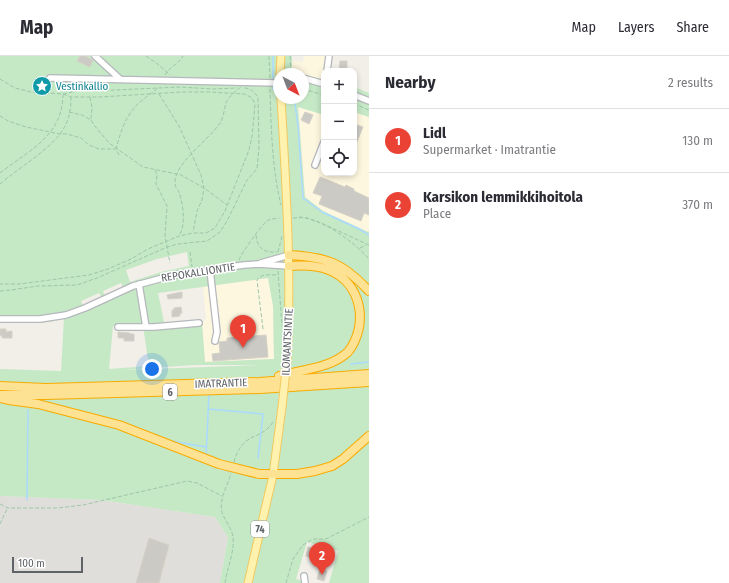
<!DOCTYPE html>
<html lang="en">
<head>
<meta charset="utf-8">
<style>
  :root { --surface:#fff; --page:#f7f7f7; --text:#2b2b33; --muted:#7c7c81; --line:#e1e1e2; --accent:#ea4335 }
  body { margin:0; font-family:"Fira Sans Condensed",sans-serif; background:var(--page); color:var(--text) }
  .controls { position:absolute; right:12px; top:12px; display:grid; overflow:hidden; border-radius:8px; box-shadow:0 2px 6px #0003 }
  .controls button { width:36px; height:36px; display:grid; place-items:center; padding:0; border:0; border-bottom:1px solid var(--line); background:var(--surface); color:var(--text); font:20px sans-serif }
  .compass { position:absolute; left:273px; top:12px; width:36px; height:36px; border-radius:50%; background:var(--surface); box-shadow:0 2px 6px #0003; rotate:138deg }
  .scale { position:absolute; left:12px; bottom:10px; width:71px; box-sizing:border-box; padding-left:4px; border:2px solid #5f6368; border-top:0; font-size:11px; line-height:14px; white-space:nowrap; color:#5f6368; -webkit-text-stroke:3px #fff; paint-order:stroke }
  .you { position:absolute; left:152px; top:313px; width:14px; height:14px; margin:-10px; border:3px solid #fff; border-radius:50%; background:#1a73e8; box-shadow:0 0 0 6px #1a73e833 }
  .badge { display:grid; place-items:center; width:26px; height:26px; border-radius:50%; background:var(--accent); color:#fff; font-size:13px; font-weight:700 }
  .pin { position:absolute; translate:-50% -33px; filter:drop-shadow(0 1px 2px #0008) }
  .pin::after { content:''; position:absolute; top:21px; width:14px; height:12px; background:inherit; clip-path:polygon(0 0,100% 0,50% 100%) }
  .list { margin:0; padding:0; list-style:none }
  h2 { display:flex; justify-content:space-between; align-items:center; height:52px; margin:0; padding:0 16px; font-size:17px }
  h2 small { font-size:13px; font-weight:400; color:var(--muted) }
  .list li { display:grid; grid-template-columns:26px 1fr auto; gap:12px; align-items:center; box-sizing:border-box; height:64px; padding:0 16px; border-top:1px solid var(--line) }
  .list b { display:block; font-size:15px; white-space:nowrap }
  .list p { margin:0; font-size:13px; white-space:nowrap; color:var(--muted) }
  .list em { font-size:13px; font-style:normal; color:var(--muted) }
  .icon { flex:none; width:22px; height:22px; fill:none; stroke:currentColor; stroke-width:2; stroke-linecap:round; stroke-linejoin:round }
  .map { position:relative; flex:none; width:369px; height:527px; overflow:hidden }
  header { display:flex; align-items:center; gap:24px; box-sizing:border-box; height:56px; padding:0 20px; background:var(--surface); border-bottom:1px solid var(--line) }
  header strong { font-size:19px }
  nav { display:flex; gap:22px; margin-inline-start:auto; font-size:14px }
  main { display:flex }
  aside { flex:1; background:var(--surface) }
  .map>svg:first-child { display:block }
  .commercial { fill:#fef7e0 }
  .industrial { fill:#e0deda }
  .green { fill:#c5e8c5; fill-rule:evenodd }
  .lines { fill:none; stroke-linecap:round; stroke-linejoin:round }
  .stream { stroke:#aadaff; stroke-width:1.5 }
  .building { fill:#cccac5; stroke:#d6d1c6 }
  .minor-casing { stroke:#b5b8bc; stroke-width:8 }
  .major-casing { stroke:#f2c960; stroke-width:9 }
  .highway-casing { stroke:#f9ab00; stroke-width:10 }
  .path { stroke:#9cc7a9; stroke-width:1; stroke-dasharray:4 2; stroke-linecap:butt }
  .minor { stroke:#fff; stroke-width:5.5 }
  .major { stroke:#fff2af; stroke-width:7 }
  .highway { stroke:#fde293; stroke-width:8 }
  .major-bridge-casing { stroke:#f2c960; stroke-width:9; stroke-linecap:butt }
  .major-bridge { stroke:#fff2af; stroke-width:7 }
  .labels { text-anchor:middle; stroke-width:3; stroke-linejoin:round; paint-order:stroke }
  .shield { fill:#fff; stroke:#8f9295; stroke-width:1 }
  .shield-label { font-size:10px; font-weight:bold; fill:#5f6368 }
  .culture-label { font-size:11px; fill:#0d838f; stroke:#fff; text-anchor:start }
  .street-label { font-size:11px; fill:#5f6368; stroke:#fff }
</style>
</head>
<body>
<header>
<strong>Map</strong>
<nav><a>Map</a><a>Layers</a><a>Share</a></nav>
</header>
<main>
<div class="map">
<svg width="369" height="527" viewBox="0 0 369 527">
  <rect width="100%" height="100%" fill="#f1efe8"/>
  <path class="commercial" d="M304,0H326L323,21L320,23H317L292,13V5L303,6Z
    M322,44H324V117H354V56L369,61V176L323,155L305,141L298,51L321,58Z
    M268,221L273,250L274,303L205,306L202,267L206,263L203,230Z"/>
  <path class="industrial" d="M0,440L101,444L215,461L228,481L220,527H0Z"/>
  <path class="green" d="M0,0H292V13L296,16L324,24V44H322L321,58L298,51L305,141L323,155L368,176L369,175V377L342,401L315,413L276,417L289,319L326,310L360,281L364,263V251L361,243L355,232L342,220L291,208L282,42H303V18H279V42H281L287,258L283,309L278,345L281,349L271,420L315,419L369,384V527H329L338,495L307,486L296,523L309,527H220L228,481L215,461L101,444L0,440V313L61,315L64,262L49,266L30,267L0,266ZM187,196L189,210L161,216L130,226L126,214L157,203ZM268,222L273,250L274,303L205,306L202,267L165,271L158,237ZM121,227L124,233L106,242L103,235ZM99,237L103,243L84,252L81,245ZM113,270H143L149,310L109,313ZM193,309H263L123,314Z
    M354,31L369,37V61L354,56Z
    M305,210L335,218L358,242V280L339,301L289,316L291,211Z"/>
  <g class="lines">
    <path class="stream" d="M273,23V0
      M273,31V33L277,34
      M294,42L298,69L303,142L322,156L359,173L369,179
      M351,308L369,306
      M208,353L263,358L258,402
      M171,385L206,391
      M206,400L209,338
      M27,444L28,354"/>
  </g>
  <path class="building" d="M80,0H85L93,4L90,11L77,5Z
    M340,5H347V15H339Z
    M305,56L313,59L309,68L301,64Z
    M354,68L363,71L354,93Z
    M320,121L345,131L346,129L354,133V135L369,142V159L364,157L361,165L319,148L322,140L313,137Z
    M182,236V242L168,243L167,239Z
    M181,251L182,257H180V260L172,261V254H174V252Z
    M0,273H6V276L12,275V282H2V279L0,280Z
    M118,276L130,277V278H134V285H124V282H118Z
    M266,279L268,301L213,305L212,298L220,297L219,286L227,285V282Z
    M149,482L169,489L159,527H136Z
    M308,491L327,496L325,503L318,501V504L306,500Z
    M320,513L327,515L324,525L317,523Z"/>
  <g class="lines">
    <g class="minor-casing">
      <path id="minor" d="M95,0L120,23
        M327,15L329,0
        M50,22L279,27
        M303,22L324,28
        M354,39L369,45
        M315,109L324,86
        M261,207L289,199
        M210,214L217,276L215,285
        M139,228L146,271
        M0,263H40L66,259L85,252L133,230L174,219L244,209L258,208L289,210
        M118,271H154L199,267
        M304,520L305,527"/>
    </g>
    <g class="major-casing">
      <path id="major" d="M280,18L281,0
        M281,42C286,130 292,217 287,305
        M248,527L273,419L282,351"/>
    </g>
    <g class="highway-casing">
      <path id="highway" d="M289,199C327,201 343,207 369,235
        M279,320C303,313 329,313 348,296C369,269 362,227 329,214C316,209 302,209 289,210
        M0,330L46,332L259,326L369,318
        M0,339H46L260,333L369,326
        M0,342L9,344L38,348L119,369L219,408L259,418H297L315,415L332,410L343,403L369,380"/>
    </g>
    <path class="path" d="M146,0L159,9L170,19
      M269,0L270,22
      M290,0L291,18
      M165,19C169,11 179,8 183,0
      M0,23L15,32L31,36L63,38L71,41H100L181,36H209L245,38L252,42L255,48L252,81L249,94L225,155L215,172L206,177H193L179,180L148,193L131,203L108,213L89,219L19,228H0
      M270,33C271,70 272,113 281,149
      M303,33L324,39
      M63,38L81,34L94,35L180,31L213,33L237,32
      M159,38L179,70L201,119L204,132L202,144L197,155L193,176
      M90,41L92,52L91,63
      M354,48L369,54
      M69,56L82,59L91,64L94,69L109,87L143,111L181,119L204,132L227,149
      M0,60L8,65L26,71L60,78H67L81,82L89,89L99,93H115
      M119,99L116,93C120,78 125,61 136,50C142,43 151,38 158,32
      M155,114L157,119L156,128L167,150L165,180L170,207
      M0,117C29,94 62,81 63,39
      M0,128C19,111 56,91 66,68C70,60 71,50 71,41
      M299,161L307,162L321,167L369,189
      M293,162C297,162 302,161 306,162C328,167 355,187 369,203
      M180,178C186,167 183,148 179,136C178,134 175,131 175,128C173,108 210,83 220,67C224,61 224,53 226,47C228,41 236,35 241,31
      M256,179C257,193 265,197 277,196
      M360,192L366,189
      M190,196L192,211
      M278,196L282,180
      M239,204C240,199 263,167 267,165C271,162 275,163 279,162
      M278,215L282,270
      M0,235L11,234L38,230L77,229L97,222L167,191L178,188L207,185L220,176L227,165L247,124L257,113L259,91L258,41C254,36 251,32 244,32
      M263,273L257,224C262,217 270,219 277,219
      M234,406C243,374 260,386 273,366
      M0,448L8,452H58L83,449L187,425L197,427L222,440
      M0,468L7,453
      M225,527C227,513 235,494 233,481C232,473 226,466 223,459C217,445 228,430 231,417
      M286,527L293,503L303,489L313,483H326L369,461"/>
    <use href="#minor" class="minor"/>
    <use href="#major" class="major"/>
    <use href="#highway" class="highway"/>
    <g class="major-bridge-casing">
      <path id="major-bridge" d="M282,351L287,305"/>
    </g>
    <use href="#major-bridge" class="major-bridge"/>
  </g>
  <defs>
    <g id="sight-disc" transform="scale(1)"><circle r="9.5" fill="#0f9aa8" stroke="#fff"/><path d="M0-6L1.8-2.2L6-1.7L2.9 1.2L3.7 5.4L0 3.3L-3.7 5.4L-2.9 1.2L-6-1.7L-1.8-2.2Z" fill="#fff"/></g>
  </defs>
  <g fill-rule="evenodd">
    <use href="#sight-disc" x="42" y="30"/>
  </g>
  <g class="labels">
    <g class="shield">
      <rect x="163" y="328" width="14" height="16" rx="3"/>
      <rect x="251" y="465" width="18" height="16" rx="3"/>
    </g>
    <g class="shield-label">
      <text x="170" y="340">6</text>
      <text x="260" y="477">74</text>
    </g>
    <g class="culture-label">
      <text x="56" y="34">Vestinkallio</text>
    </g>
    <g class="street-label">
      <text transform="translate(198 216) rotate(-9)" y="4">REPOKALLIONTIE</text>
      <text transform="translate(287 286) rotate(-87)" y="4">ILOMANTSINTIE</text>
      <text transform="translate(221 327) rotate(-2)" y="4">IMATRANTIE</text>
    </g>
  </g>
</svg>
<div class="controls">
<button>+</button>
<button>−</button>
<button><svg class="icon" aria-label="locate" viewBox="0 0 24 24"><circle cx="12" cy="12" r="6"/><path d="M12 2v4M12 18v4M2 12h4M18 12h4"/></svg></button>
</div>
<svg class="compass" viewBox="-18 -18 36 36"><path d="M0-13l5 13h-10z" fill="#e53935"/><path d="M0 13l5-13h-10z" fill="#7c7c81"/></svg>
<div class="scale">100 m</div>
<div class="you"></div>
<div class="pin badge" style="left:243px;top:292px">1</div>
<div class="pin badge" style="left:322px;top:519px">2</div>
</div>
<aside>
<h2>Nearby<small>2 results</small></h2>
<ul class="list">
<li><span class="badge">1</span><div><b>Lidl</b><p>Supermarket · Imatrantie</p></div><em>130 m</em></li>
<li><span class="badge">2</span><div><b>Karsikon lemmikkihoitola</b><p>Place</p></div><em>370 m</em></li>
</ul>
</aside>
</main>
</body>
</html>
